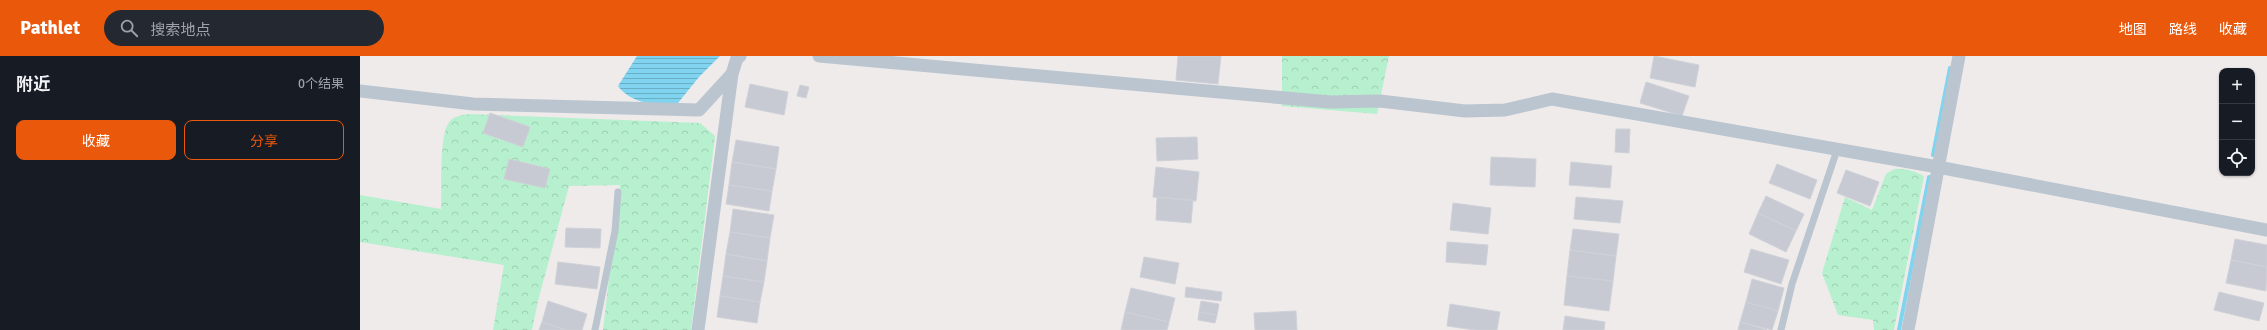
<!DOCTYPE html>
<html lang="zh">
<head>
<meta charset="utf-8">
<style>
  :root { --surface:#171b24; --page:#242831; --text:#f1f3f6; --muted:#9ea1a6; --line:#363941; --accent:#ea580c }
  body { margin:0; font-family:Signika,"Noto Sans SC",sans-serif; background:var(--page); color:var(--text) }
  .controls { position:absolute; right:12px; top:12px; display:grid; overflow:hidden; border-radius:8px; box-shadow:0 1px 3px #0004 }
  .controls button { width:36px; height:36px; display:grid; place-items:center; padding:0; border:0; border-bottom:1px solid var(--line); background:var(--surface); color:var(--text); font:20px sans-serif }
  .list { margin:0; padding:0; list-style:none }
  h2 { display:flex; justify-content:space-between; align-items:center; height:52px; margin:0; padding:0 16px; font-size:17px }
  h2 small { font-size:13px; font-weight:400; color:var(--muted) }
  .actions { display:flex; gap:8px; padding:12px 16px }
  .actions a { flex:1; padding:9px 0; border:1px solid var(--accent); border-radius:8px; text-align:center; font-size:14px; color:var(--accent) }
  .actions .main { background:var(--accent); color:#fff }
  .icon { flex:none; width:22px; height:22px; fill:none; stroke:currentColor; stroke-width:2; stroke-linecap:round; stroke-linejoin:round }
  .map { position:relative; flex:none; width:1907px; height:274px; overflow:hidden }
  header { display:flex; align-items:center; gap:24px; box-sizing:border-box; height:56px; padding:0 20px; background:var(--accent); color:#fff }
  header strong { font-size:19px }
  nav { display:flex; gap:22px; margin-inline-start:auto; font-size:14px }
  .search { width:280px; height:36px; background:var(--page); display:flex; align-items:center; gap:10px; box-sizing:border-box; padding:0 14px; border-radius:22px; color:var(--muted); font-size:15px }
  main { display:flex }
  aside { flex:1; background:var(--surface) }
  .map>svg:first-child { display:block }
  .forest { fill:url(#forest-crowns) }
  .water { fill:url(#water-rules) }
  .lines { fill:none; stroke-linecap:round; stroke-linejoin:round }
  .stream { stroke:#80d4f0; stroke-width:4 }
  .building { fill:#c7cad2; stroke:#cfd1d8 }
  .lane { stroke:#bbc5cf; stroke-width:7 }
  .street { stroke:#bbc5cf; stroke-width:13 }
</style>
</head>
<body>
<header>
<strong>Pathlet</strong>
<div class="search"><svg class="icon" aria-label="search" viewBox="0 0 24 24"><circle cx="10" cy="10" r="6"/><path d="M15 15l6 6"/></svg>搜索地点</div>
<nav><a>地图</a><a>路线</a><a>收藏</a></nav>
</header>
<main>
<aside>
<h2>附近<small>0个结果</small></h2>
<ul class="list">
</ul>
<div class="actions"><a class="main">收藏</a><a>分享</a></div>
</aside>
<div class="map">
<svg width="1907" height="274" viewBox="0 0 1907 274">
  <defs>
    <pattern id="forest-crowns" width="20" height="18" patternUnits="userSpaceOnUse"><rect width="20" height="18" fill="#b6f0ce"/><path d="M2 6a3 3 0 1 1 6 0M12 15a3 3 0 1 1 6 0" fill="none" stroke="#9ecfb3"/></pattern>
    <pattern id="water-rules" width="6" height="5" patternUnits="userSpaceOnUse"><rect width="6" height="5" fill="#80d4f0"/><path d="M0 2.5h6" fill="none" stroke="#6aaec5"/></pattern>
  </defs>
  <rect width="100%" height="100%" fill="#efebeb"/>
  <path class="forest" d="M922,0H1029L1017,58L922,50Z
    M109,58L340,67L355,80L331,274H243L260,129L209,130L178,245L172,274H133L144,209L0,186V139L81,153C82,134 79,83 88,68C92,60 102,59 109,58Z
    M1534,113C1545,112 1554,115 1564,120L1534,274H1514L1513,264L1478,259L1462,217L1485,141L1512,154L1526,118Z"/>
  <path class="water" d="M277,0H360L339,21L318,47C297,50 271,48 258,30Z"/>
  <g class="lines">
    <path class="stream" d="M1573,99L1590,12
      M1539,274L1569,121"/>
  </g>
  <path class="building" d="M818,0H861L858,28L816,24Z
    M1294,0L1339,9L1335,31L1290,22Z
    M1286,26L1329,40L1322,60L1280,47Z
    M390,28L428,36L424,59L385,51Z
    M440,29L449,31L446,42L437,40Z
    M130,57L170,71L163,91L123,77Z
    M1256,73H1270L1269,97L1255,96Z
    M837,81L838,103L797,105L796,82Z
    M376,84L419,91L416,113L372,106Z
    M1131,101L1176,103L1175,131L1130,129Z
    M149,103L190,113L185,132L144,123Z
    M372,106L416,113L412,135L369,129Z
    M1211,106L1252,110L1250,132L1209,129Z
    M1417,108L1457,124L1450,143L1409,127Z
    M796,111L839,116L836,145L793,141Z
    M1486,114L1519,126L1510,150L1477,137Z
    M369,129L412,135L409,155L366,148Z
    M1406,140L1444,158L1436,175L1398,157Z
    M797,141L833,144L831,167L796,164Z
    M1216,141L1263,145L1260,167L1214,163Z
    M1093,147L1131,152L1128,178L1090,174Z
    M373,153L414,159L410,182L370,176Z
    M1398,157L1436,175L1426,196L1389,178Z
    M206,172L241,173L240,192L205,191Z
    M1213,173L1259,178L1256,200L1210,194Z
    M370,176L410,182L407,205L366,198Z
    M1875,183L1907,189V211L1871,204Z
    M1087,186L1128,189L1126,209L1086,206Z
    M1391,193L1429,204L1421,228L1384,216Z
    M1210,194L1256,200L1253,225L1207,220Z
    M366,198L407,205L404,226L363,220Z
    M784,201L819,207L815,228L780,221Z
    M1871,204L1907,211L1906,235L1866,227Z
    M198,206L240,211L237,233L195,228Z
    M363,220L404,226L400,246L360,240Z
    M1207,220L1253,225L1249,255L1204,249Z
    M1392,223L1424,232L1418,255L1386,246Z
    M826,231L862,236L861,245L825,241Z
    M771,232L815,242L809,266L765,256Z
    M1859,236L1904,247L1899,265L1854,254Z
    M360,240L400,246L397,267L357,261Z
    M188,245L227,258L222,274H206L182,266Z
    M841,245L859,248L857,259L839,256Z
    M1386,246L1418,255L1412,274L1380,266Z
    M1090,248L1140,256L1137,274H1115L1087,270Z
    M936,255L937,274H895L894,257Z
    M765,256L809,266L807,274H761Z
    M839,256L857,259L855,267L838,264Z
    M1205,260L1245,266L1244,274H1203Z
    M182,266L206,274H179Z
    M1380,266L1407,274H1378Z"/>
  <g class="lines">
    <path class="lane" d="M235,274L255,175L258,136
      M1421,274L1432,228L1477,94"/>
    <path class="street" d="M459,0L970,46L1020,45L1105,55L1145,54L1192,43L1578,111L1907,174
      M0,35L113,48L339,54L372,18
      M338,274L372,18L377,2L380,0
      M1548,274L1599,0"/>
  </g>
</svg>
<div class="controls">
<button>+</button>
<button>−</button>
<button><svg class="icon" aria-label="locate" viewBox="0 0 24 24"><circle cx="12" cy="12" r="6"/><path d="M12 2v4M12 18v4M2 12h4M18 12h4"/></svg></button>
</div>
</div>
</main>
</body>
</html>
